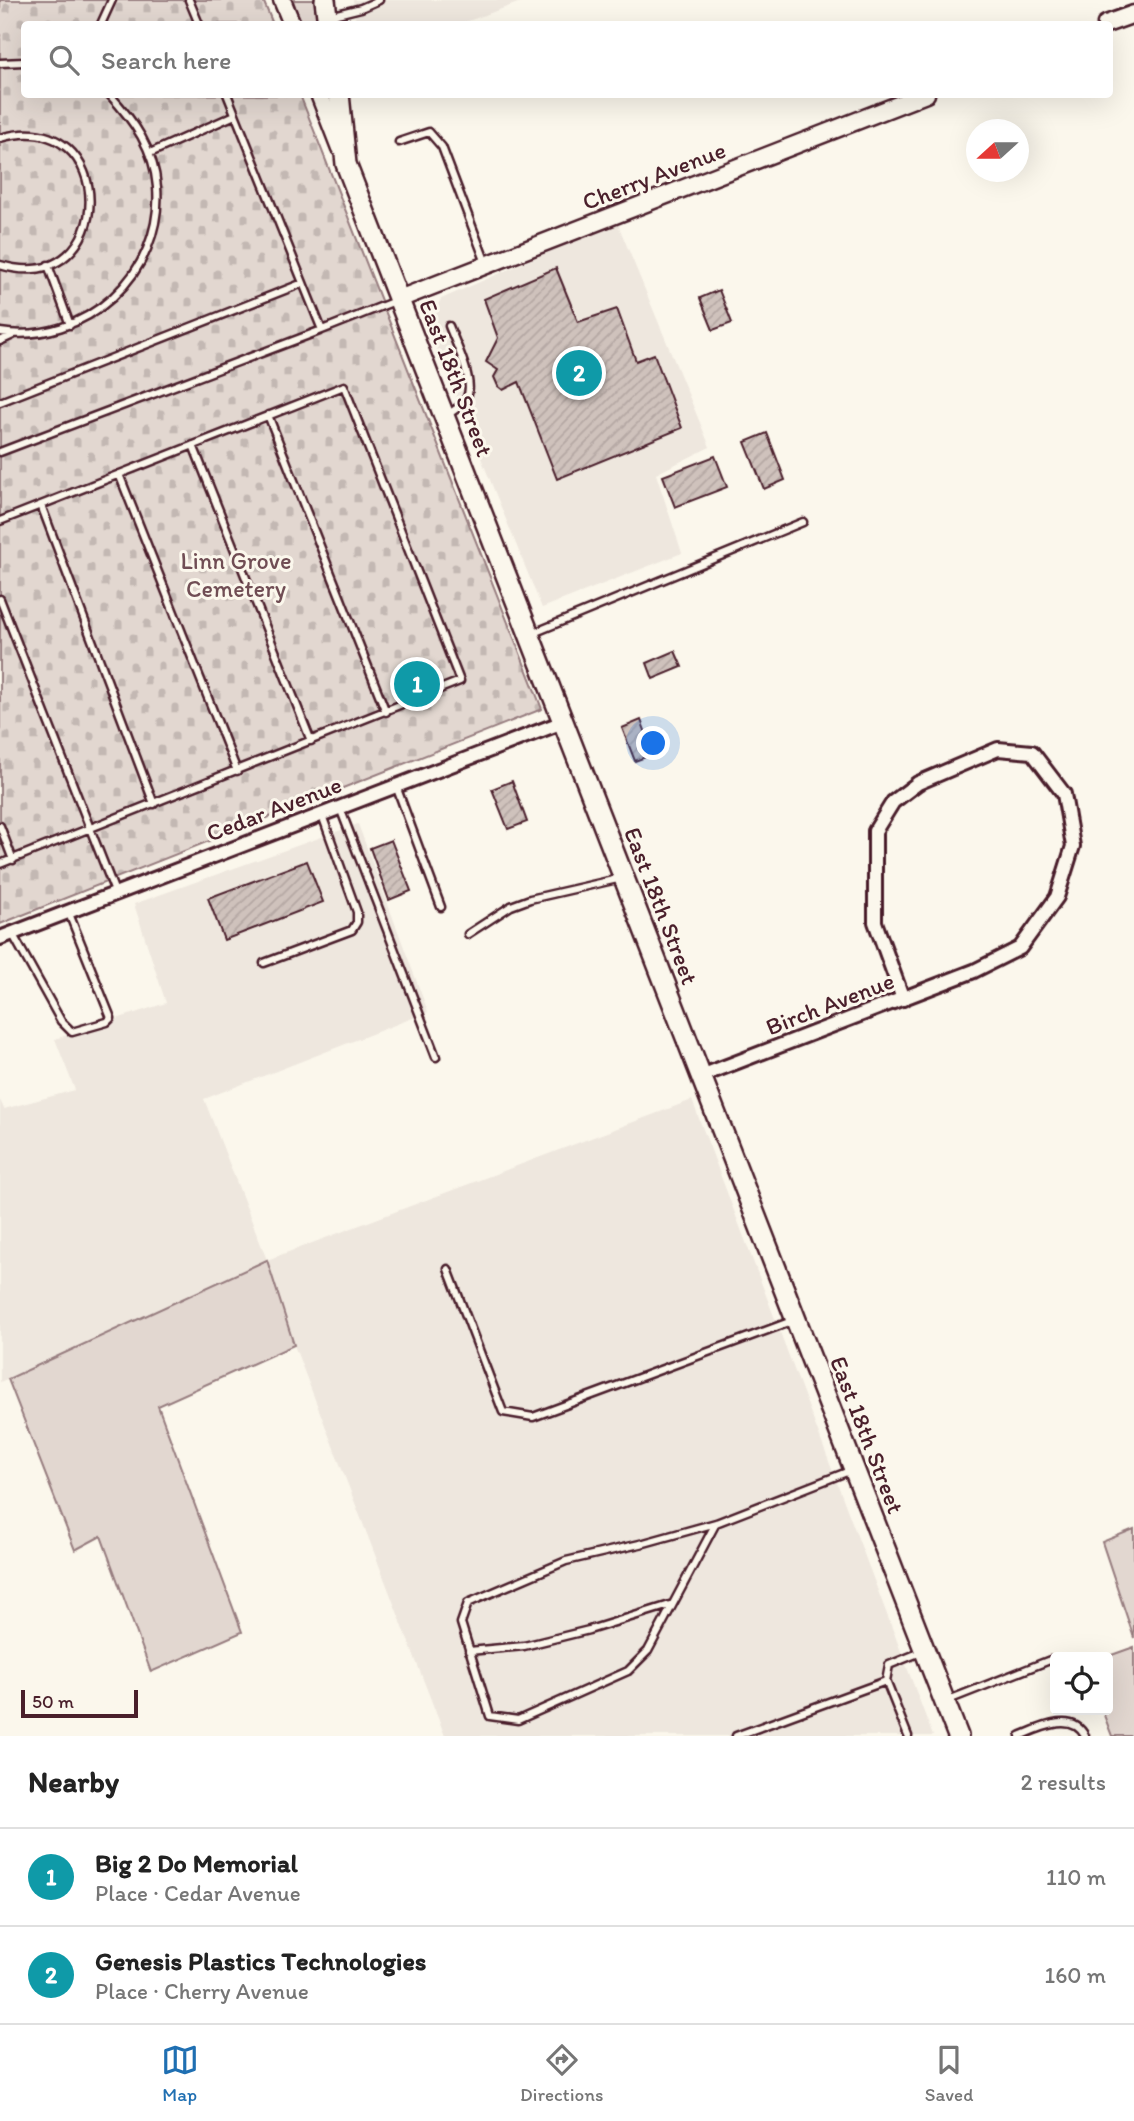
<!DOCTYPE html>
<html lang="en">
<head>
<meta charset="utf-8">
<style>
  :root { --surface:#fff; --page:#f6f6f6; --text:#222; --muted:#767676; --line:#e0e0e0; --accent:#1f6fb2 }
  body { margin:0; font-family:Itim,sans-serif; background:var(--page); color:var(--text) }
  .controls { position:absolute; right:21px; bottom:21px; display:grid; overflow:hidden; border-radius:7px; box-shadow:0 7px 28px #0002 }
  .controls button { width:63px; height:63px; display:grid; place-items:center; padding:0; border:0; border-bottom:2px solid var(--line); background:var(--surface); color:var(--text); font:35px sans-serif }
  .compass { position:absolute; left:966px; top:119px; width:63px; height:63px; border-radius:50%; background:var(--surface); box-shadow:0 7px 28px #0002; rotate:249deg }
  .scale { position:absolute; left:21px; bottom:18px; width:117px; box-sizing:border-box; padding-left:7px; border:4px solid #4a1f2b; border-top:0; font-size:19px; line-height:24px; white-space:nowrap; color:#4a1f2b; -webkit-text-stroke:5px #fbf7ec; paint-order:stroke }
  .you { position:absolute; left:654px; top:744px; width:24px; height:24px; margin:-18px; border:5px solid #fff; border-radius:50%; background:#1a73e8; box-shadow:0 0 0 10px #1a73e833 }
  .badge { display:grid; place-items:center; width:46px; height:46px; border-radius:50%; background:var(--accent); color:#fff; font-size:23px; font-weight:700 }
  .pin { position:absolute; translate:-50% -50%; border:4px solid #fff; box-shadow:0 2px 7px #0006 }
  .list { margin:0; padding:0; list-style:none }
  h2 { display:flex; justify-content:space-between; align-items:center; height:91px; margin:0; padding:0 28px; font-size:30px }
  h2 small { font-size:23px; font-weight:400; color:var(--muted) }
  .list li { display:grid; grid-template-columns:46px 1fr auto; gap:21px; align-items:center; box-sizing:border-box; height:98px; padding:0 28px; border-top:2px solid var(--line) }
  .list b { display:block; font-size:26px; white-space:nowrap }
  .list p { margin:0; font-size:23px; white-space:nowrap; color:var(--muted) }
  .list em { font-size:23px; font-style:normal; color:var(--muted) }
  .icon { flex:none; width:38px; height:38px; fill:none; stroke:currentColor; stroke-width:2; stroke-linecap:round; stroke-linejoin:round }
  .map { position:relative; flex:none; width:1134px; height:1736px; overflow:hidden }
  .search { position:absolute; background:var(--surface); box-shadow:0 7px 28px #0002; left:21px; right:21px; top:21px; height:77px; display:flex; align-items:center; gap:18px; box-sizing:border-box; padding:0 24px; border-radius:7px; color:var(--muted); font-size:26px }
  .sheet { height:287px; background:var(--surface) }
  nav { display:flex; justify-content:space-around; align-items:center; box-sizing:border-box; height:98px; border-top:2px solid var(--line); background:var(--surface); font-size:19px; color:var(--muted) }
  nav a { display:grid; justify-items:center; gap:4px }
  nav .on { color:var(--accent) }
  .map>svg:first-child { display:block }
  .built { fill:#eee7de }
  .green { fill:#e2d7d0; stroke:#967b7e; stroke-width:2 }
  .cemetery { fill:url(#cemetery-stones); stroke:#967b7e; stroke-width:2 }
  .building { fill:url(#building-hatch); stroke:#4a1f2b; stroke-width:2 }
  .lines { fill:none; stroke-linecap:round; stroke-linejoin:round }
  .service-casing { stroke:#4a1f2b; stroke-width:11 }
  .minor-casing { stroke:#4a1f2b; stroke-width:18 }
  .tertiary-casing { stroke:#4a1f2b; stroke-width:21 }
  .primary-casing { stroke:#4a1f2b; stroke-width:24 }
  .service { stroke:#fbf7ec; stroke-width:6 }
  .minor { stroke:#fbf7ec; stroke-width:12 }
  .tertiary { stroke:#fbf7ec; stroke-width:16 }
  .primary { stroke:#fbf7ec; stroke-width:19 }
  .labels { text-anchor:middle; stroke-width:6; stroke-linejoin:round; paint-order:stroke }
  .street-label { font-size:24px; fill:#4a1f2b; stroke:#fbf7ec }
  .park-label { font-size:24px; fill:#704d54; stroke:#fbf7ec }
</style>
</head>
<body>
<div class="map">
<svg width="1134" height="1736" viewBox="0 0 1134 1736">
  <defs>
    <pattern id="cemetery-stones" width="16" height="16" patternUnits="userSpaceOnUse" patternTransform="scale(1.75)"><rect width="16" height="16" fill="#e2d7d0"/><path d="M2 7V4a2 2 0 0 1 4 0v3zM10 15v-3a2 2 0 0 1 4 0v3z" fill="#c3b8b3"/></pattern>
    <pattern id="building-hatch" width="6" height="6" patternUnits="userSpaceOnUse" patternTransform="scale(1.75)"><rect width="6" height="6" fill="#cfc2bc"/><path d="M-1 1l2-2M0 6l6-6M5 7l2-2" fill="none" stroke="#b3a6a2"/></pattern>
  </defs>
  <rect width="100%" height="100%" fill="#fbf7ec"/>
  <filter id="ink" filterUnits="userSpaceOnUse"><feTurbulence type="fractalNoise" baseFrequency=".0143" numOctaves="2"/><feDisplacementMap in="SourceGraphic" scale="14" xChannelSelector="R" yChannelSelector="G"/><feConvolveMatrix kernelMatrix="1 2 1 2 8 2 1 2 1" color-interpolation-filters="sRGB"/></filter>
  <g filter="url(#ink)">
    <path class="built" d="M353,0H526L460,24H356Z
      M617,222L710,447L656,474L682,553L542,608L427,325L441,299Z
      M358,824L428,1012L204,1099L267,1260L692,1100L933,1736H445L294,1345L267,1261L0,1382V1100L4,1109L75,1090L55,1039L166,1003L134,904Z"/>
    <path class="green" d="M293,0H317L321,24H300Z
      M267,1260L294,1345L158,1406L242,1632L151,1672L101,1536L75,1550L8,1379Z
      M1134,1529V1638L1102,1542Z
      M1134,1647V1736H1112L1102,1710H1108L1106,1657Z"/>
    <path class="cemetery" d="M0,0H263L273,24H24V94L300,95L542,709L0,924Z"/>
    <path class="building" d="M556,268L578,322L617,309L636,361L654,354L682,428L557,479L519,382L503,390L498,386L494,377L498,370L486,362L498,338L484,299Z
      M719,290L732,323L713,330L700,298Z
      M767,433L785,480L764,489L745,442Z
      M715,456L727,487L675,507L663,476Z
      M675,651L682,667L653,679L647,663Z
      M641,720L654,754L635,761L622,728Z
      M512,781L527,822L508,829L492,789Z
      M391,840L411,891L389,900L370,848Z
      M307,861L323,902L224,940L208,898Z"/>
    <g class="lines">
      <g class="service-casing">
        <path id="service" d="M189,0L199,24
          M329,16L361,8L379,0
          M101,24L112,0
          M0,63L24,62
          M0,138C120,103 119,300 0,265
          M399,142L429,132L442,147L486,263
          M150,153L235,115
          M48,265L70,325
          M322,330L395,301
          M0,332C84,346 164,274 157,187C154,149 134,121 109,94
          M0,341L13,335
          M0,402L303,283
          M268,415L386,712
          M446,416C453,411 464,405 467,397C475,381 455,342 449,326
          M193,445L311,741
          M0,452L322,330L227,94
          M119,474L237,771
          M41,505L154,804
          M0,521L344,386L460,681L0,864
          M0,599L115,892
          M531,634L803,522
          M396,786L441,907
          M340,808L436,1057
          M0,826L13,860
          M12,933L61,1021L72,1032L107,1022L111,1018L68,911
          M468,934L511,906L530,899L622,878
          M264,963L352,930L357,922V912L322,815
          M448,1269L503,1412L533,1417L792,1321
          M716,1523L648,1651L628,1671L518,1720L490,1716L461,1623L468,1603L566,1561L644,1543L716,1523L852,1470
          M469,1651L524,1646L589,1630L673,1604
          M946,1701L1050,1660
          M736,1736L886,1681
          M908,1736L886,1681L889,1665L921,1652
          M1020,1736C1039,1728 1073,1711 1085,1736"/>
      </g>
      <g class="minor-casing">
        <path id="minor" d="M0,938L563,722
          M701,1076L974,971L1020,948L1057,897L1073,846L1064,794L1032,752L998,749L918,783L893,802L875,831V922L903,999"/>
      </g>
      <g class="tertiary-casing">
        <path id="tertiary" d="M282,0L292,24
          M1106,24L1134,14
          M319,94L340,148
          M399,299L926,94"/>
      </g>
      <g class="primary-casing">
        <path id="primary" d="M325,0L328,24
          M339,94L346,164L958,1736"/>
      </g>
      <use href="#service" class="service"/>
      <use href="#minor" class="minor"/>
      <use href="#tertiary" class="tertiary"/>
      <use href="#primary" class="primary"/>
    </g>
  </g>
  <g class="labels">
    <g class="street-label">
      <text transform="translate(654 176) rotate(-21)" y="8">Cherry Avenue</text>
      <text transform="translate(456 378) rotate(69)" y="8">East 18th Street</text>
      <text transform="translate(274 809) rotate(-21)" y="8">Cedar Avenue</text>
      <text transform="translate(661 906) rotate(69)" y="8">East 18th Street</text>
      <text transform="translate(830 1004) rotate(-21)" y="8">Birch Avenue</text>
      <text transform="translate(867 1435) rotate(69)" y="8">East 18th Street</text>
    </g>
    <g class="park-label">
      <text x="236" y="569">Linn Grove<tspan x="236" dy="28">Cemetery</tspan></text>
    </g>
  </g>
</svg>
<div class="controls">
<button><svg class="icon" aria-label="locate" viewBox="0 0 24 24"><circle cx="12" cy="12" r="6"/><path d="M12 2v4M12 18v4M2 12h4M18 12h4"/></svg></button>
</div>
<svg class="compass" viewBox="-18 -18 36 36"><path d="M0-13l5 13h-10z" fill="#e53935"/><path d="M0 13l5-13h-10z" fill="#767676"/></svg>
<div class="scale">50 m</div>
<div class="you"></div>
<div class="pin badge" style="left:417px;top:684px;background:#0f9aa8">1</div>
<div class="pin badge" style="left:579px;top:373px;background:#0f9aa8">2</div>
<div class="search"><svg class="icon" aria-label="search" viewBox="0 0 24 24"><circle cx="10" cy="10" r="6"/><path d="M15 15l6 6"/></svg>Search here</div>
</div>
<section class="sheet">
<h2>Nearby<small>2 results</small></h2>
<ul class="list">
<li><span class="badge" style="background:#0f9aa8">1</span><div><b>Big 2 Do Memorial</b><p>Place · Cedar Avenue</p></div><em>110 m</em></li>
<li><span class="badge" style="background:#0f9aa8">2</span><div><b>Genesis Plastics Technologies</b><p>Place · Cherry Avenue</p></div><em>160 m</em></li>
</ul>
</section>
<nav>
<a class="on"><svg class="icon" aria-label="map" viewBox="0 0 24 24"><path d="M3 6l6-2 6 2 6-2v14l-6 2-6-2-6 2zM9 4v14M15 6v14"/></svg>Map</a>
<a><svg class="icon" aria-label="directions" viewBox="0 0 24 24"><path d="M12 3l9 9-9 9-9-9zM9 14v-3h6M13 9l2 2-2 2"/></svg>Directions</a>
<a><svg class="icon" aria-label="saved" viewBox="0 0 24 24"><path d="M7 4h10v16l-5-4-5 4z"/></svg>Saved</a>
</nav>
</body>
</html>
